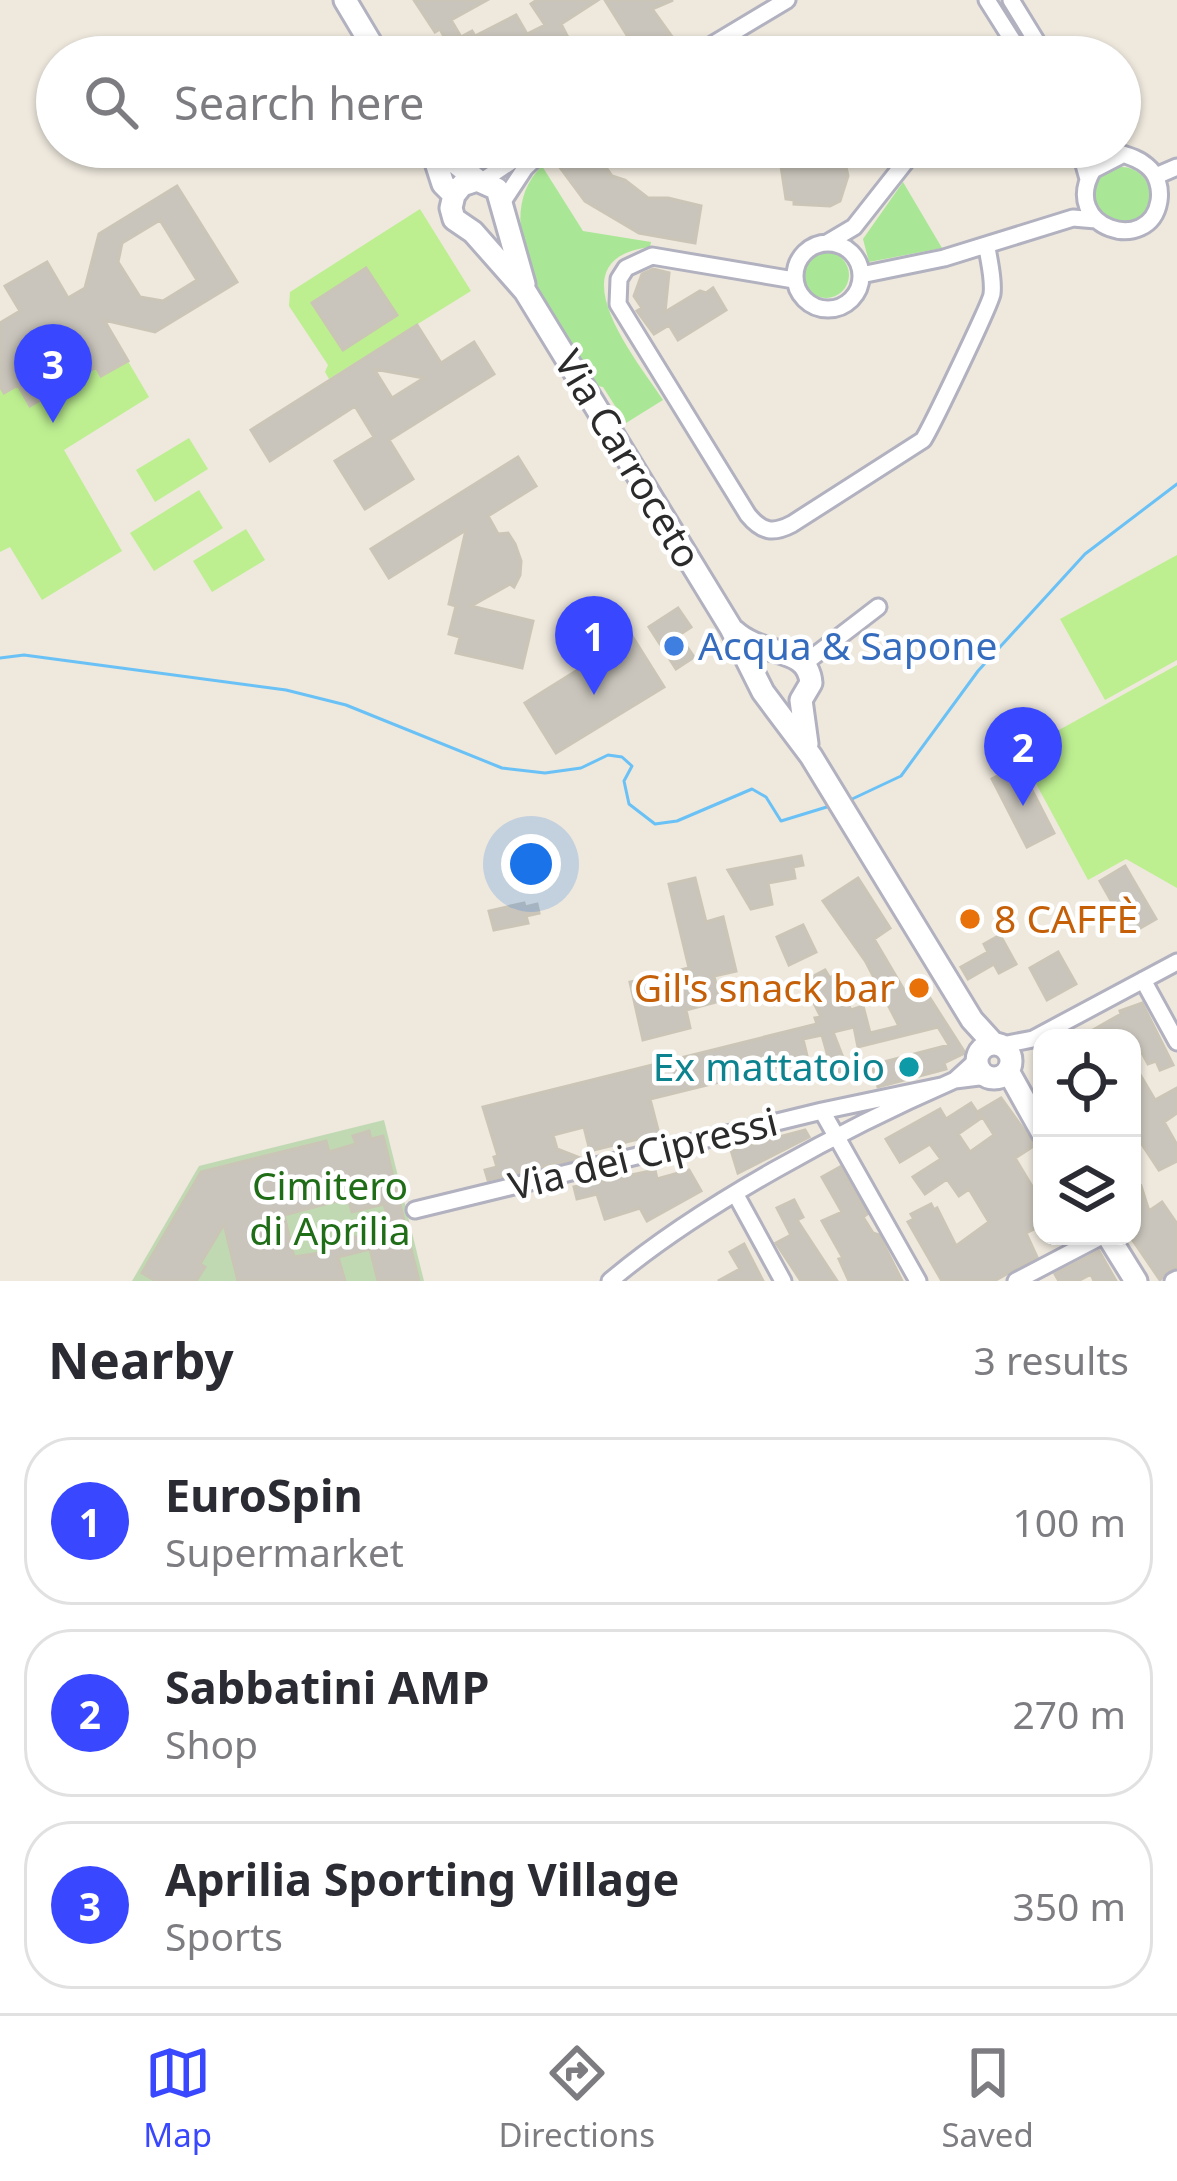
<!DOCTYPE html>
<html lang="en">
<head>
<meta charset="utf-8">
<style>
  :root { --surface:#fff; --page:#f2f2f3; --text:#2b2b33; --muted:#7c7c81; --line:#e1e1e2; --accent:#3948ff }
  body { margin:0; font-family:"Noto Sans",sans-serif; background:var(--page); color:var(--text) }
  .controls { position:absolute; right:36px; bottom:36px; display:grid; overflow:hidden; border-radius:24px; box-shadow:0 3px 9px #0004 }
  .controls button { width:108px; height:108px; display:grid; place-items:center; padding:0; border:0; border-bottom:3px solid var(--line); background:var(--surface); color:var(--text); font:60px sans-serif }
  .you { position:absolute; left:531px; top:864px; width:42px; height:42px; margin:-30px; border:9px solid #fff; border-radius:50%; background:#1a73e8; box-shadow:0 0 0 18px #1a73e833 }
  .badge { display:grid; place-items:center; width:78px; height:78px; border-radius:50%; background:var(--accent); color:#fff; font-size:39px; font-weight:700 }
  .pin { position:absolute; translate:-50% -99px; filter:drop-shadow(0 3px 6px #0008) }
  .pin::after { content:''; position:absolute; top:63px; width:42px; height:36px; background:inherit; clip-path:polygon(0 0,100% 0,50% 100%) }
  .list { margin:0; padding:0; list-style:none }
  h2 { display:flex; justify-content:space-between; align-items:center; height:156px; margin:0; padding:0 48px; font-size:51px }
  h2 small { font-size:39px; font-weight:400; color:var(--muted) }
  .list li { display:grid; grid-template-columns:78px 1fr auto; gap:36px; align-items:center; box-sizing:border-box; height:168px; margin:0 24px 24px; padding:0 24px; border:3px solid var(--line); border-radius:48px }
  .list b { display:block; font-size:45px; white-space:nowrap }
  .list p { margin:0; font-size:39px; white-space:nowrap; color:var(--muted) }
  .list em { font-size:39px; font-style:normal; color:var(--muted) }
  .icon { flex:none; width:66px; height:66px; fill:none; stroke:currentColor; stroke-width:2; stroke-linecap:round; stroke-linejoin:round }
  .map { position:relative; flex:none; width:1177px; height:1281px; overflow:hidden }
  .search { position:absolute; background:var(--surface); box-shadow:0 3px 9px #0004; left:36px; right:36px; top:36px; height:132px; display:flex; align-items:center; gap:30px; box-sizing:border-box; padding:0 42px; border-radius:66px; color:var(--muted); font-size:45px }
  .sheet { height:732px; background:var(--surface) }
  nav { display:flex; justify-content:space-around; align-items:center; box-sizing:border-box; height:168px; border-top:3px solid var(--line); background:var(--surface); font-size:33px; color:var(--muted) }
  nav a { display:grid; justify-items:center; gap:6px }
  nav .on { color:var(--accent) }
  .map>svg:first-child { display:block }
  .green { fill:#a9e796 }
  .cemetery { fill:#c1d9b3 }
  .pitch { fill:#bdef91 }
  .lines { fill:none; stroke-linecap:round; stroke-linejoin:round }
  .stream { stroke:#6ac1f6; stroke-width:3 }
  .building { fill:#c9c5bc; stroke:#cac5b6; stroke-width:3; fill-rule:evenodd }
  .street-casing { stroke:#b1b1c0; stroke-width:21 }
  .secondary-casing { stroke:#b1b1c0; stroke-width:27 }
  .street { stroke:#fff; stroke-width:15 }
  .secondary { stroke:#fff; stroke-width:21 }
  .shop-dot { fill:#3f7fe0; stroke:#fff; stroke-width:4.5 }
  .food-dot { fill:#e8710a; stroke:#fff; stroke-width:4.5 }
  .culture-dot { fill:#0f9aa8; stroke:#fff; stroke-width:4.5 }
  .labels { text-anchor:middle; stroke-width:9; stroke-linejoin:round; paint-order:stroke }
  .street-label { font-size:39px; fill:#2b2b2b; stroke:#fff }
  .shop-label { font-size:39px; fill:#366cbe; stroke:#fff; text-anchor:start }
  .food-label { font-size:39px; fill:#c56008; stroke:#fff; text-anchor:start }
  .culture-label { font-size:39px; fill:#0d838f; stroke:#fff; text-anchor:end }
  .park-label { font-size:39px; fill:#1f6d16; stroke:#fff }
</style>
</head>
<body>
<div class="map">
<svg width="1177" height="1281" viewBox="0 0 1177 1281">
  <rect width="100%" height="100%" fill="#eee8dd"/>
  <path class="green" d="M542,166L583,231L651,242L650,247C552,259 637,360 663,400L626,423L603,387L592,385C560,329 483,223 542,166Z
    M1094 195a28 28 0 1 1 56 0a28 28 0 1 1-56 0Z
    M903,182L942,248L869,262L863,239Z
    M803 275a23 23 0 1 1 46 0a23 23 0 1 1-46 0Z"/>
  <path class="cemetery" d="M384,1120L424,1281H132L199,1166Z"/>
  <path class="pitch" d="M420,209L471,291L329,379L325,372L328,365L289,306L290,292Z
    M47,262L68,297L85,288L149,397L64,450L122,551L42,600L10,547L0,552V323L20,311L5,286Z
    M189,438L208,469L155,502L136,470Z
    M199,490L223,528L154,571L130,533Z
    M246,529L265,560L212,592L193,561Z
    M1177,555V660L1105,700L1060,619Z
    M1177,665V888L1126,859L1088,880L1019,752Z"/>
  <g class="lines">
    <path class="stream" d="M0,658L24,655L286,690L346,705L502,768L545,773L581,768L608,755L622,757L632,766L624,781L629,804L655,824L677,821L752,789L766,797L781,821L830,806
      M850,800L901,776L978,671L1085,554L1177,484"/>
  </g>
  <path class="building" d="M414,0H487L451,20L461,37L472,31L475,36L516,15L527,34L545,25L531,4L537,0H598L561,24L578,57H507L500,46L482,57H455L440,29L435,32Z
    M605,0H673L652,9L673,38L640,56Z
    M565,147H592L612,176L625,180L648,198H668L701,206L695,243L639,233L585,201L553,158Z
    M781,166L846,167L848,176L840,201L830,206L794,204V200L786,199Z
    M177,186L237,282L155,332L104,320L128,361L101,376L96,367L30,406L18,385L4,393L0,386V323L20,311L5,286L47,262L68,298L85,288L99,234ZM160,220L197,280L163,301L140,297L118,262L122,243Z
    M366,268L397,315L343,350L312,303Z
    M653,269L669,273L665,312L700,291L706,293L713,288L726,310L678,340L669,325L654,334L637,311L642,308L634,296L642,274Z
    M417,325L441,363L474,342L494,374L389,440L413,479L365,509L335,461L374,437L355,406L270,461L251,430ZM374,369L424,378L392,398Z
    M518,457L536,486L488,516L498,534L508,533L515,544L521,561L520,575L514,587L510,584L471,606L533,621L522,668L456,653L460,637L449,634L456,606L449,604L466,530L389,578L371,549Z
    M678,608L691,627L679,635L694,657L676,669L649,627Z
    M632,636L664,687L556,753L525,703Z
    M1019,765L1054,833L1027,847L992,779Z
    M801,856L803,865L793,867L795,878L768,883L772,904L751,909L728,870Z
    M1125,866L1156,919L1130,934L1100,881Z
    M695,878L706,922L723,917L736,971L714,976L720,1001L686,1010L690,1028L643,1040L630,982L689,968L669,884Z
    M858,878L890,928L874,939L904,990L919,981L965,1053L944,1063L946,1069L878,1087L872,1065L949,1045L938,1027L858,1047L854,1027L833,1032L847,1068L842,1072L833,1074L822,1035L803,1039L808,1060L650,1099L659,1134L590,1151L584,1127L553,1135L557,1149L580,1158L488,1180L485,1170L497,1167L494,1157L498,1156L483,1107L817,1024L815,1018L821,1017L811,997L815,996L810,978L825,970L830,978L833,976L851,1010L863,1006L870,1033L899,1026L866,962L823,901Z
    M524,903L525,907L537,904L539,913L526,916L528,923L494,930L489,911Z
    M803,925L816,952L789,965L777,937Z
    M1000,935L1016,964L999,973L994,964L968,979L961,967L988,952L984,944Z
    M1058,952L1076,984L1047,1000L1030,968Z
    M1142,1003L1173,1065L1160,1070L1156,1061L1148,1064L1134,1038H1079L1121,1014L1120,1011Z
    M1132,1061L1155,1100L1177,1088V1113L1164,1122L1177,1145V1161L1159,1170L1132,1129Z
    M1001,1098L1035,1145L1015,1158L1033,1188L1042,1183V1225L1026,1233L1037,1257L994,1281H942L908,1222L914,1219L911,1214L931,1204L934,1210L937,1208L956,1246L989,1222L969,1189L959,1196L947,1179L925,1194L913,1177L941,1159L930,1144L900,1162L886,1139L940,1109L946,1119L971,1103L981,1118L958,1134L970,1152L994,1135L979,1111Z
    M805,1130L809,1137L738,1173L731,1150Z
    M369,1131L371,1139L383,1136L419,1281H378L370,1249L338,1257L345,1281H238L224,1224L200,1264L205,1267L196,1281H156L142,1273L201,1172L326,1141L329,1152L356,1144L353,1136ZM348,1198L352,1212L384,1204L390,1229L319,1246L320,1253L294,1257L284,1215Z
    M840,1167L867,1214L863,1217L873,1233L879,1235L902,1281H849L839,1259L843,1258L822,1221L842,1212L822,1177Z
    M655,1170L657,1179L689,1170L701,1191L647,1221L640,1208L605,1219L597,1194L577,1199L574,1187Z
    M1141,1186L1149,1211L1162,1202L1177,1224V1267L1167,1271L1160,1280L1132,1239V1222L1139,1217L1132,1210V1191Z
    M794,1200L803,1217L797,1220L837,1281H801L776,1243L791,1235L777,1208Z
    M744,1244L763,1281H718L740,1269L730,1252Z
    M1099,1251L1116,1281H1094L1091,1274L1078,1281H1059L1055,1274Z"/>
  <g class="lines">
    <g class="street-casing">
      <path id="street" d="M987,0L1023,57
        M1011,0L1046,57
        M692,57L787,0
        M636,147L690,153L882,154L904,162
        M1079,147L1088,179
        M1103,147C1117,154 1135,155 1147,166C1157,174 1161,188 1159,201C1150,256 1059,228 1093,170L1120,156
        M1156,176L1177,167
        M482,181L533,147
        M502,203L525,168L547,147
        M827,243L854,227L917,147
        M795 276a33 33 0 1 1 66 0a33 33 0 1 1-66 0Z
        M861,275L944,258L1073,218L1096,220
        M794,280L652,256L626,268L619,279L618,304L748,515C762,532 773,534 792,524L923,440C930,430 991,303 992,294C994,279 989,262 987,247
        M805,663L878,607
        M1143,980L1177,1042
        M1002,1045L1033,1039L1177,962
        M955,1080L987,1076
        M822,1111L918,1281
        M736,1195L783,1281
        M415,1210L822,1111L941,1086
        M610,1281C701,1204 845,1128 955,1080L977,1060
        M1016,1281L1102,1236
        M1173,1281L1177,1279"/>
    </g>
    <g class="secondary-casing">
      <path id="secondary" d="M345,0L379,57
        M431,147L443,184L454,195
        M436,147L477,180L497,189L524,284
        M477,180L462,185L454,195L451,208L454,219L473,232L525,291L731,628L763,692L811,756L972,1020L993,1043
        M734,631C763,658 808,645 811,683L801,700L807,744
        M977 1061a17 17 0 1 1 34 0a17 17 0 1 1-34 0Z
        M1008,1071L1042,1132
        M1108,1236L1136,1281"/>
    </g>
    <use href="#street" class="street"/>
    <use href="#secondary" class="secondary"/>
  </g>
  <circle class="shop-dot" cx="674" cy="646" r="12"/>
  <g class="food-dot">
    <circle cx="970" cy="919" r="12"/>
    <circle cx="919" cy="988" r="12"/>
  </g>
  <circle class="culture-dot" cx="909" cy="1067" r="12"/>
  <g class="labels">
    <g class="street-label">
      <text transform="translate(628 459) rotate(59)" y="14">Via Carroceto</text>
      <text transform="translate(643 1154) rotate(-14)" y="14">Via dei Cipressi</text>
    </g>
    <g class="shop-label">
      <text x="698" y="660">Acqua &amp; Sapone</text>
    </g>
    <g class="food-label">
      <text x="994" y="933">8 CAFFÈ</text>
      <text x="895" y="1002" text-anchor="end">Gil's snack bar</text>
    </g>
    <g class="culture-label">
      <text x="885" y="1081">Ex mattatoio</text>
    </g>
    <g class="park-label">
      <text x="330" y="1200">Cimitero<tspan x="330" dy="45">di Aprilia</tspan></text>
    </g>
  </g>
</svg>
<div class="controls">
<button><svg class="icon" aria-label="locate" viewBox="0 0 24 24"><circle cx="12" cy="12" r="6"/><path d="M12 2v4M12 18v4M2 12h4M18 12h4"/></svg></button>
<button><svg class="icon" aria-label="layers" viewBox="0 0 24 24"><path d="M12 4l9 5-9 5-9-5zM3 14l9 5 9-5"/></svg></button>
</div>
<div class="you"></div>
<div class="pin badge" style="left:594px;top:695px">1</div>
<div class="pin badge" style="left:1023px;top:806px">2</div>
<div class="pin badge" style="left:53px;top:423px">3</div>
<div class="search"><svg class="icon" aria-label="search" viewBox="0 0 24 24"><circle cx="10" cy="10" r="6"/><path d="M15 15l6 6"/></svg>Search here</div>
</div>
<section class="sheet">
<h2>Nearby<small>3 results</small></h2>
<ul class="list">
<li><span class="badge">1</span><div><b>EuroSpin</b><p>Supermarket</p></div><em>100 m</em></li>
<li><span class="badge">2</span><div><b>Sabbatini AMP</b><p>Shop</p></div><em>270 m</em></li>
<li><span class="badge">3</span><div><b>Aprilia Sporting Village</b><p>Sports</p></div><em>350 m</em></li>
</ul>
</section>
<nav>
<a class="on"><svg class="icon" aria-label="map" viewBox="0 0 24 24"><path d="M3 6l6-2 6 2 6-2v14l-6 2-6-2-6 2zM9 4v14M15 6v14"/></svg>Map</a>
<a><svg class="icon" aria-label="directions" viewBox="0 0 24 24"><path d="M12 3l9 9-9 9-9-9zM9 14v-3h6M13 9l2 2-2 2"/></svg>Directions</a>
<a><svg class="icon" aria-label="saved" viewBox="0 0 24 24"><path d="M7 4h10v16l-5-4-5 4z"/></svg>Saved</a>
</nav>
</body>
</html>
